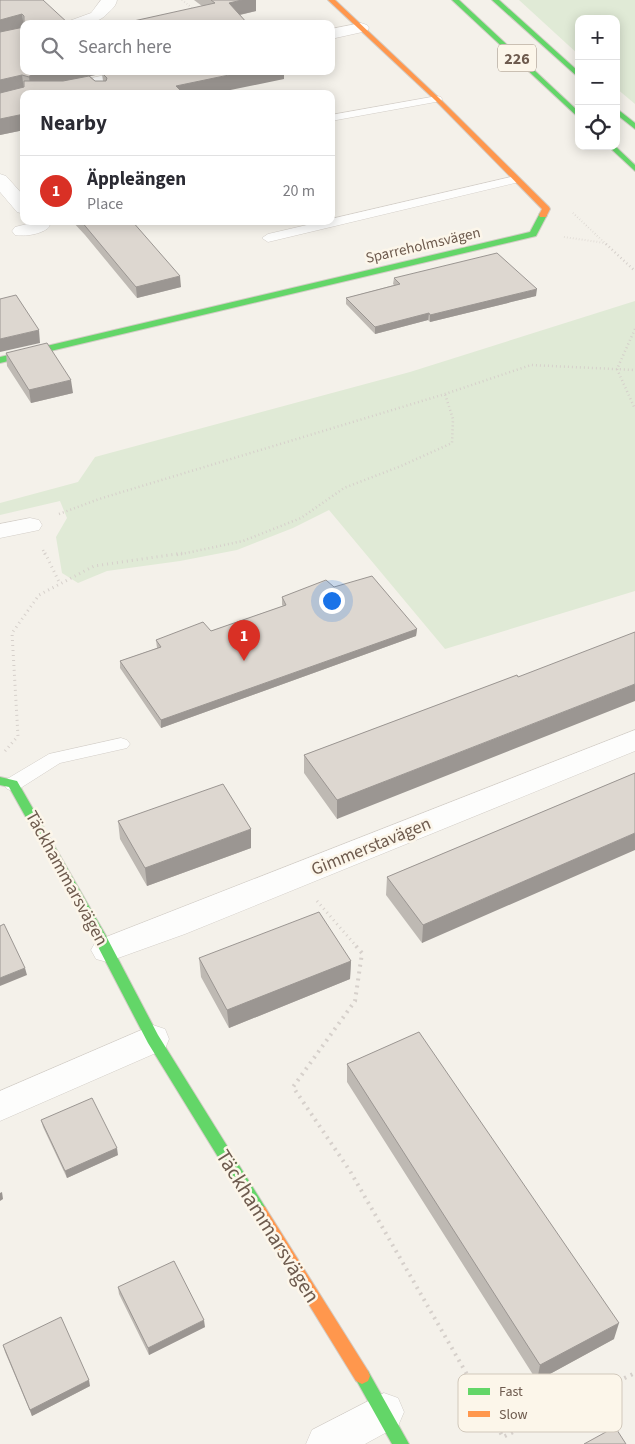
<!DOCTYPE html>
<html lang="en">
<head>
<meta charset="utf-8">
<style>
  :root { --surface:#fff; --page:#f7f7f7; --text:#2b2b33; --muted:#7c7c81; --line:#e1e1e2; --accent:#d93025 }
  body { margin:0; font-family:"Source Sans 3",sans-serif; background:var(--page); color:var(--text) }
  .controls { position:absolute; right:15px; top:15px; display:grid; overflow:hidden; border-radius:10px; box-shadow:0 2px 12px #0003 }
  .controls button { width:45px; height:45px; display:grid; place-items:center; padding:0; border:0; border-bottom:1px solid var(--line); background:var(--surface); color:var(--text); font:25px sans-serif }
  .you { position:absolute; left:331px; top:600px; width:18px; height:18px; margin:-12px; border:4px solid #fff; border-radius:50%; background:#1a73e8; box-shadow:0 0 0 8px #1a73e833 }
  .badge { display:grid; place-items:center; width:32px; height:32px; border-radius:50%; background:var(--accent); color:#fff; font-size:16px; font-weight:700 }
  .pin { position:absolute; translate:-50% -41px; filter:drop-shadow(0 1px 2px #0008) }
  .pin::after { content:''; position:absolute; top:26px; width:18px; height:15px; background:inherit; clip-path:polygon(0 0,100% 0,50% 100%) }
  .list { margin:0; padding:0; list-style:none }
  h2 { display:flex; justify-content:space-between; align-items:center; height:65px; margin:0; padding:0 20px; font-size:21px }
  h2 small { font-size:16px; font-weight:400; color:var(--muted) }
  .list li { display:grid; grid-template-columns:32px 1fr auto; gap:15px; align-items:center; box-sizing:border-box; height:70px; padding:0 20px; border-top:1px solid var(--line) }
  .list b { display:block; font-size:19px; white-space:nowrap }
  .list p { margin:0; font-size:16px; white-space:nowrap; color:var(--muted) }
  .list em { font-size:16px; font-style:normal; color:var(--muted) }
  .icon { flex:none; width:28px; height:28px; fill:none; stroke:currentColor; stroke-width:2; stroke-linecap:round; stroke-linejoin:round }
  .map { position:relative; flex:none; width:635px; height:1444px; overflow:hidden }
  .search { position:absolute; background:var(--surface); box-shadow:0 2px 12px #0003; left:20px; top:20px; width:315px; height:55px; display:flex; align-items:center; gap:12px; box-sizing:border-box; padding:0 18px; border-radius:10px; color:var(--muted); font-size:19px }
  .panel { position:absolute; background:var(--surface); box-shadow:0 2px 12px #0003; left:20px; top:90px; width:315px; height:135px; border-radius:10px }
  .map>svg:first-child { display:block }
  .green { fill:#e0ead6 }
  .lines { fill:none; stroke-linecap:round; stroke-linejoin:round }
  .lane-casing { stroke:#d3cec8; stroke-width:1 }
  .street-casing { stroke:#d3cec8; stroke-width:1 }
  .fast-casing { stroke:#d3cdc6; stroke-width:2 }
  .slow-casing { stroke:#d3cdc6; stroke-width:2 }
  .path-far3 { stroke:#d6d0cb; stroke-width:2; stroke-dasharray:0.5 2.5; stroke-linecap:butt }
  .path-far2 { stroke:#d6d0cb; stroke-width:2.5; stroke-dasharray:1 3; stroke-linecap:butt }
  .path-far1 { stroke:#d6d0cb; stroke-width:3; stroke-dasharray:1 4; stroke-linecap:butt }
  .path { stroke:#d6d0cb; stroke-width:4; stroke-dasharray:2 5; stroke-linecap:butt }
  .lane { fill:#fdfdfc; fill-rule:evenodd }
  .street { fill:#fdfdfc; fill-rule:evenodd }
  .fast { fill:#63d668; fill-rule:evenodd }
  .slow { fill:#ff974d; fill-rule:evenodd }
  .wall { fill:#beb9b3; fill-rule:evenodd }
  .shaded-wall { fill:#9b9692 }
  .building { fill:#ddd7d0; stroke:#9b9692 }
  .labels { text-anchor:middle; stroke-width:5; stroke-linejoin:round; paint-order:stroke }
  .far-street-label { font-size:15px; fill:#6e5b4e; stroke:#fcf6ea }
  .shield { fill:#fcf6ea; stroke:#998a7d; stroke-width:1 }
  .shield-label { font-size:16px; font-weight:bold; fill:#6e5b4e }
  .street-label { font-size:18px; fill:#6e5b4e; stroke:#fcf6ea }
  .near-street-label { font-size:21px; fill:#6e5b4e; stroke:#fcf6ea }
  .key { fill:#fcf6ea; stroke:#d1c8bb; stroke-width:1 }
  .key-label { font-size:14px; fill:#6e5b4e }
</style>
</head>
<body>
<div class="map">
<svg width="635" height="1444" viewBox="0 0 635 1444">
  <rect width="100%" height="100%" fill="#f4f1ea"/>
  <path class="green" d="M519,0H635V104L616,88V19H579V55Z
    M635,301V591L445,649L329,510L293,528L237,550L180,561L107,571L78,583L62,573L56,537L67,518L60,501L0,515V503L78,482L95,457L410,372Z"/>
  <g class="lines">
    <g class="lane-casing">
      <path id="lane" d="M437,96L441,97L442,99L441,101L331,121V115Z
        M515,176L521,180L519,182L268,242L262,238L268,234L324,221H331V219Z
        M121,738L127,740L130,744L127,748L60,763L19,789L13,791L7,789L4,784L7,779L49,754Z"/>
    </g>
    <g class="street-casing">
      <path id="street" d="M101,0H117C116,6 112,9 108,13C97,25 83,24 67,24L69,21L91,13Z
        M361,23L367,25L369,28L367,31L331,39V29Z
        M124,71H157L155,75L149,76L65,94H32L34,90L40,89Z
        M0,174L6,176L24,196V214L17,212L0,192Z
        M26,221H46L50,226C44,234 25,237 15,235L12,231L15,227L27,224Z
        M30,518L39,520L42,525L39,530L0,538V524Z
        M635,730V751L185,934L107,962L96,959L91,950L96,941Z
        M153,1025L165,1029L169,1039L165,1049L0,1121V1091Z
        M384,1393L398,1398L404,1412L398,1426L365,1444H306L312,1430Z"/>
    </g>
    <g class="fast-casing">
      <path id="fast" d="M452,0H459L579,112V118Z
        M492,0H499L579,72V78Z
        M616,108L635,123V129L616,114Z
        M608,146H615L635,165V171Z
        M540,213L547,215L536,236L0,363V357L530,232Z
        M0,777L17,781L105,934L158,1035L265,1207L267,1212L265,1217L260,1219L255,1217L148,1043L95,941L9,787L0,785Z
        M362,1368L368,1371L409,1444H392L354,1376L356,1371Z"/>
    </g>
    <g class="slow-casing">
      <path id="slow" d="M328,0H335L439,98L549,207L550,209L546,217H540L539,215L542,209L435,100Z
        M260,1205L265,1207L368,1371L370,1376L368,1381L362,1384L356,1381L255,1217L253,1212L255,1207Z"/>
    </g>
    <path class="path-far3" d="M182,0L196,11
      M573,213L607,245
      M564,237L605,243"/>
    <path class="path-far2" d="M606,244L635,271
      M635,329L617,369L635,409
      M59,514L99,499L445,394L531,365L635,370
      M43,550L45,555
      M177,555L243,541L301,518L344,488L401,466L452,443L453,419L445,394"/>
    <path class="path-far1" d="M45,553L60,584
      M5,751L18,736L12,633L39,595L94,566L183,553
      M317,901L357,947"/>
    <path class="path" d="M356,946L362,953L355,1001L293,1087L350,1171L503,1437L635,1373"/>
    <use href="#lane" class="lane"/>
    <use href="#street" class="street"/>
    <use href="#fast" class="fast"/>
    <use href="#slow" class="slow"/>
  </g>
  <path class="wall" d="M0,0H43L24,71L284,79L24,94V130L0,135ZM102,74L103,81H95L90,76Z
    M194,0H256V11L240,15L202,6Z
    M72,221H132L181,287L137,298L85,235Z
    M394,278L536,296L430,322L428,320L375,334L346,304V298L394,285L393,284Z
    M6,353L73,393L31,403L7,366Z
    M334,587L417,629L416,636L161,728L120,668V661L157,648L156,640L211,631L283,606L282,605V597Z
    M517,675L337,819L304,773V755Z
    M635,773L422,943L386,895L387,877Z
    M118,821L251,848L147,886L120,839Z
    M199,958L351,961L350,979L229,1028L201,977Z
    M347,1064L614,1339L537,1381L347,1082Z
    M41,1120L118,1155L67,1178L43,1127Z
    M118,1287L205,1327L149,1355L119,1294Z
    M3,1345L90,1386L32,1416L5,1352Z"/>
  <path class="shaded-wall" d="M242,0H256V11L230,17L229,3Z
    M22,14L24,28L0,34V20Z
    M42,71H114L34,88L31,92L29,77L32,73Z
    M248,71H284V79L211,94H177L176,86Z
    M22,75L24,90L0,95V80Z
    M24,114V130L0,135V119Z
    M180,276L181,287L137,298L136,287Z
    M537,289L536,296L430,322V315Z
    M429,313L428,320L375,334V327Z
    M39,330L40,343L0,352V339Z
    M71,380L73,393L31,403L29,390Z
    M417,629L416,636L161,728V720Z
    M635,684V701L337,819V800Z
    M251,829V848L147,886L145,868Z
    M635,833V850L422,943L423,925Z
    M351,961L350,979L229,1028L227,1010Z
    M25,968L27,975L0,986V978Z
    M117,1148L118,1155L67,1178L65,1171Z
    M2,1192L3,1199L0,1201V1193Z
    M204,1320L205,1327L149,1355L148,1348Z
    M619,1323L614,1339L537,1381L540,1365Z
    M89,1380L90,1386L32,1416L30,1410Z"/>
  <path class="building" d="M0,0H43L69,24H24V16L22,14L0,20Z
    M211,0H242L229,3L248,24H120L215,3Z
    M24,26V71H42L32,73L29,77L22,75L0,80V32L24,27Z
    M110,71H248L176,86L184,94H24V114L0,119V93L24,87V81H63L89,76L95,81H106L107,78L102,73Z
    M81,221H132L180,276L136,287Z
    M497,253L537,289L430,315L429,313L375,327L346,298L400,284L394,278Z
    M16,295L39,330L0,339V299Z
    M47,343L71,380L29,390L6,353Z
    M372,576L417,629L161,720L120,661L161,647L156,640L203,622L211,631L286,605L282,597L326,580L334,587Z
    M635,632V684L337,800L304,755L517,675L518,677Z
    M635,773V833L423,925L387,877Z
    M223,784L251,829L145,868L118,821Z
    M319,912L351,961L227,1010L199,958Z
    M4,924L25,968L0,978V926Z
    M419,1032L619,1323L540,1365L347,1064Z
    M92,1098L117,1148L65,1171L41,1120Z
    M174,1261L204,1320L148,1348L118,1287Z
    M61,1317L89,1380L30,1410L3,1345Z
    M615,1427L626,1444H584Z"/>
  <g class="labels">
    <g class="far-street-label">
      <text transform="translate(423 245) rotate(-13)" y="5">Sparreholmsvägen</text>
    </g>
    <rect class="shield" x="498" y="44.5" width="38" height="27" rx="4"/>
    <g class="shield-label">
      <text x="517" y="64">226</text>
    </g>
    <g class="street-label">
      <text transform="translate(371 846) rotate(-22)" y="6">Gimmerstavägen</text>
      <text transform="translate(67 878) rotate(61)" y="6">Täckhammarsvägen</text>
    </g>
    <g class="near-street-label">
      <text transform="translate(268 1226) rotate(58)" y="7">Täckhammarsvägen</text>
    </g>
  </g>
  <rect x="458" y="1374" width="164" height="58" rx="8" class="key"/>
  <rect x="468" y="1388" width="22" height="7" fill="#63d668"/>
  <rect x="468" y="1411" width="22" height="6" fill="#ff974d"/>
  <g class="key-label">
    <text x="499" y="1396">Fast</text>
    <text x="499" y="1419">Slow</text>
  </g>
</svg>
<div class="controls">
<button>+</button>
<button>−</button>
<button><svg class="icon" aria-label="locate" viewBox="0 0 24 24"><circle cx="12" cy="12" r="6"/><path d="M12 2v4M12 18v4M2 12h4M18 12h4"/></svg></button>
</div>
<div class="you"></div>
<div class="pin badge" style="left:244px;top:661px">1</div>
<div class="search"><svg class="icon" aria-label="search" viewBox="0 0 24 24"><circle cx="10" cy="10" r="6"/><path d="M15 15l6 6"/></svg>Search here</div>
<section class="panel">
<h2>Nearby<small></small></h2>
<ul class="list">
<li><span class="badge">1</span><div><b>Äppleängen</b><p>Place</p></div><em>20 m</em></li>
</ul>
</section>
</div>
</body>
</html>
